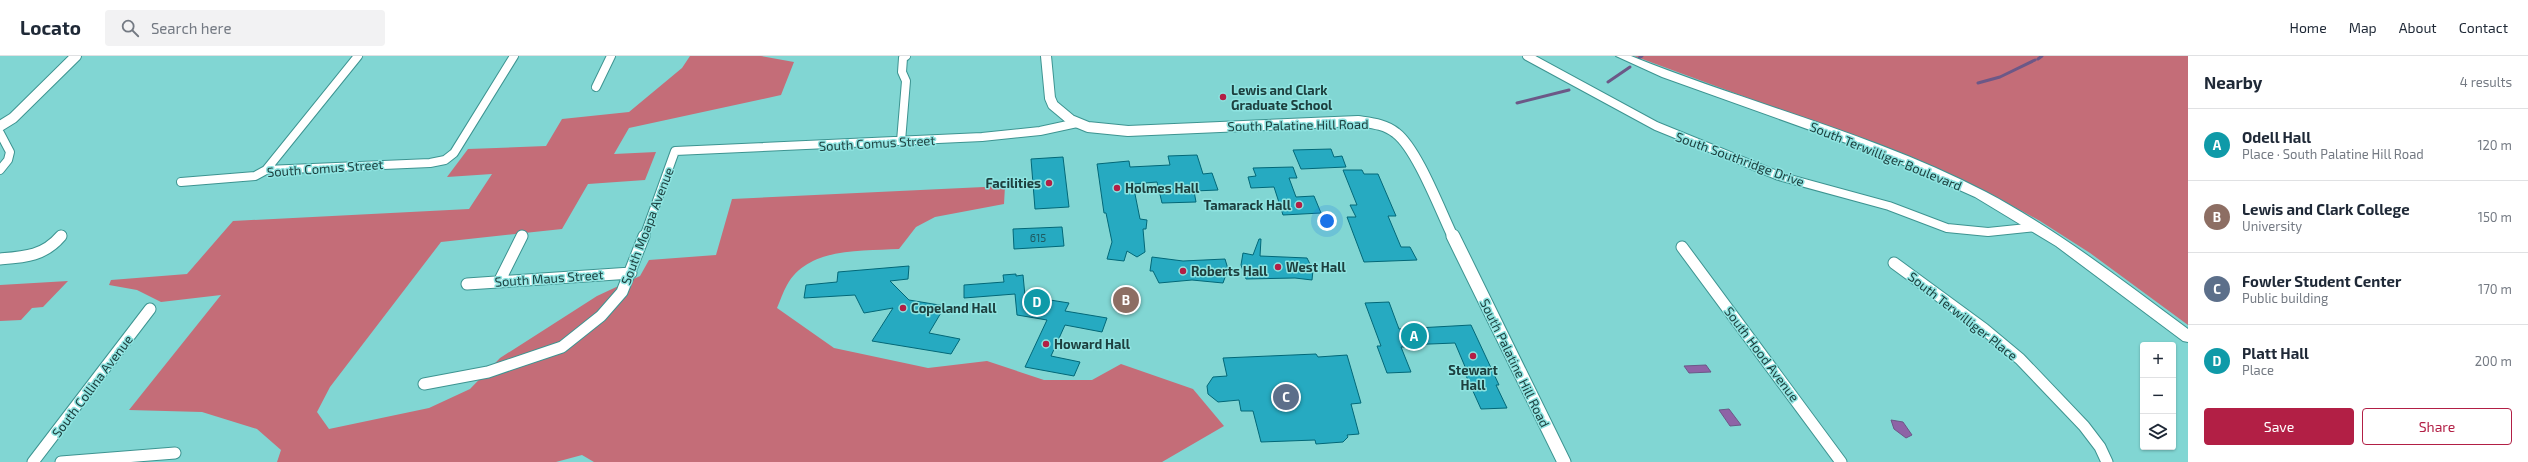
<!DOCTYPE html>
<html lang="en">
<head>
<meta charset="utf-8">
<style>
  :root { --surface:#fff; --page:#f2f2f3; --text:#1f2937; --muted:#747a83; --line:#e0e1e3; --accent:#b21f45 }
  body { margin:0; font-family:"Exo 2",sans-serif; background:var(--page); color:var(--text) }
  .controls { position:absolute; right:12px; bottom:12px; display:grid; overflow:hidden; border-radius:4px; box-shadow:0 1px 3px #0004 }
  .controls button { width:36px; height:36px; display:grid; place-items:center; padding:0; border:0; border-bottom:1px solid var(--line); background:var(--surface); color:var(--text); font:20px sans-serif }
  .you { position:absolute; left:1327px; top:165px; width:14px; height:14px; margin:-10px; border:3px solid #fff; border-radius:50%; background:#1a73e8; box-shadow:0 0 0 6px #1a73e833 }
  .badge { display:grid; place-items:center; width:26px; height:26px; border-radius:50%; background:var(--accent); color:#fff; font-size:13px; font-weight:700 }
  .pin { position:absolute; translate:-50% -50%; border:2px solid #fff; box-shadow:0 1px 4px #0006 }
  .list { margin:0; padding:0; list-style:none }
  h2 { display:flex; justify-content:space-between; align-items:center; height:52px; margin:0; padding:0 16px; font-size:17px }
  h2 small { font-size:13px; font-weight:400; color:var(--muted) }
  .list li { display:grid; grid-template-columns:26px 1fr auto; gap:12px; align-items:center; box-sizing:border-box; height:72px; padding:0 16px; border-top:1px solid var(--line) }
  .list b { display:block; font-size:15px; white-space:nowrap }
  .list p { margin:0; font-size:13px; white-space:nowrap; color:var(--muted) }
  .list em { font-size:13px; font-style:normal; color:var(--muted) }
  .actions { display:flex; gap:8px; padding:12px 16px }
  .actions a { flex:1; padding:9px 0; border:1px solid var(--accent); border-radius:4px; text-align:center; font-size:14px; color:var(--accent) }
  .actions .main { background:var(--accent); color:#fff }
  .icon { flex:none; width:22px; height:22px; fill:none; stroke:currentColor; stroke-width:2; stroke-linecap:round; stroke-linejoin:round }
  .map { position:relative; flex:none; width:2188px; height:406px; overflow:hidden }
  header { display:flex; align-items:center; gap:24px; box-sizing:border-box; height:56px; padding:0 20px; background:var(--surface); border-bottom:1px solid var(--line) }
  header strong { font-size:19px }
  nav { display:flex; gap:22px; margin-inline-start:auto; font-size:14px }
  .search { width:280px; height:36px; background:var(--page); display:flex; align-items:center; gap:10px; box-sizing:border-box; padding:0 14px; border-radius:4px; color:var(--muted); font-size:15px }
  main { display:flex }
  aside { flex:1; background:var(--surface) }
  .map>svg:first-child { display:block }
  .forest { fill:#c46d78 }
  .water { fill:#8e63a6; stroke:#6c5887 }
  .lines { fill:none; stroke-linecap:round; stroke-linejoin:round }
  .stream { stroke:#6c5887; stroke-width:3 }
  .building { fill:#26aac1; stroke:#026878 }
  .minor-far1-casing { stroke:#3d9491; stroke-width:10 }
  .minor-casing { stroke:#3d9491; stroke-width:13 }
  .tertiary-far1-casing { stroke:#3d9491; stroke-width:12 }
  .tertiary-casing { stroke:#3d9491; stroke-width:15 }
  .secondary-casing { stroke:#3d9491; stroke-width:2 }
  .minor-far1 { stroke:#fff; stroke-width:8 }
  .minor { stroke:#fff; stroke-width:11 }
  .tertiary-far1 { stroke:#fff; stroke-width:10 }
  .tertiary { stroke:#fff; stroke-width:13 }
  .secondary { fill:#fff; fill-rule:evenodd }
  .poi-dot { fill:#b21f45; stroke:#8ee3e0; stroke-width:1.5 }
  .labels { text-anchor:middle; stroke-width:3; stroke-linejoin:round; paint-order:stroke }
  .number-label { font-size:11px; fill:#1f5a60 }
  .poi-label { font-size:13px; font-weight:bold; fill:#1d403f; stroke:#8ee3e0; text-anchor:start }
  .street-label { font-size:13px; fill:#1d403f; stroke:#8ee3e0 }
</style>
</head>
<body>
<header>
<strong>Locato</strong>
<div class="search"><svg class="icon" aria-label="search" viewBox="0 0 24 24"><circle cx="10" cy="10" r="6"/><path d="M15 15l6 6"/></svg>Search here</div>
<nav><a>Home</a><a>Map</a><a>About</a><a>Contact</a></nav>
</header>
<main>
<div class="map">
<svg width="2188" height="406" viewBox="0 0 2188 406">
  <rect width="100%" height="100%" fill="#81d6d3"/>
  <path class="forest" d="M690,0H761L794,6L781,39L629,72L614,98L656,96L645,124L588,128L562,173L441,186L330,331L317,356L329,373L429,352L470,333L500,302L597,240L640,220L649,204L716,199L732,143L1005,130L1004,148L935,161L916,171L899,193C862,195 808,191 787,229C783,236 780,245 777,252L834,292L928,312L987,305L1044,324H1092L1121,308L1193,333L1224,370L1162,406H594L582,399L556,406H277L281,394L257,373L202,356L129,354L221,239L161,246L137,234L109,229L111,224L187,218L233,165L469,153L492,118L447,121L468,93L546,90L562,63L629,56L682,12Z
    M1634,0H2188V269L2090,197L2040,165L1991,138L1916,104Z
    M68,225L43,251L32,252L21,264L0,265V229Z"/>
  <path class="water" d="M1706,309L1711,316L1689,317L1684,310Z
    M1729,353L1741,369L1730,370L1719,354Z
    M1891,364L1903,366L1912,379L1906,382L1894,373Z"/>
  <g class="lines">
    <path class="stream" d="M1639,2L1642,0
      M2038,3L2042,0
      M1608,26L1630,11
      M1978,27L2000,21L2035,4
      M1517,47L1569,34"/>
  </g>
  <path class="building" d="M1331,93L1334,101L1342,100L1346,111L1301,113L1293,94Z
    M1197,99L1203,118L1212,117L1218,134L1194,135L1196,146L1162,147L1157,126L1133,128L1140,163L1147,164L1146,173H1143L1145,196L1137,201L1127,195L1124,205L1107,203L1112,186L1106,157H1104L1097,108L1129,105L1130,111L1170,109L1168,100Z
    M1063,101L1069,151L1035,153L1031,103Z
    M1293,111L1297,122H1289L1296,141L1314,140L1321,157L1283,159L1274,131L1251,132L1248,121L1256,120L1253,112Z
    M1343,114H1362L1364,118H1378L1396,160H1388L1401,191H1410L1417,204L1364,206L1347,161H1356L1350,149H1357Z
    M1062,171L1064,190L1014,193L1013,173Z
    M1259,183H1261L1260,200L1307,202L1313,214L1312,224L1295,222L1246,223L1241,209L1243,197L1253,199Z
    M1152,201L1183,205L1225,203L1228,213L1223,227L1192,224L1159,227L1153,215H1150Z
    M909,210L908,223L890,225L909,244L945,250L929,277L960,283L951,298L872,285L893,252L864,257L855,239L804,242L806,229L837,226L838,216Z
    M1016,218V220L1023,219L1025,240L1069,247L1065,255L1107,262L1102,276L1065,269L1051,300L1080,306L1074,320L1025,311L1047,264L1017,259L1015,238L964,242V229L1004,226L1003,219Z
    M1389,246L1399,273L1471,269L1499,329H1496L1507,352L1481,353L1463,313H1466L1455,287L1405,289L1406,291H1401L1411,316L1387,317L1377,290H1381L1365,247Z
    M1316,298L1318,301L1347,299L1361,347L1351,348L1359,378L1347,379L1348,381L1343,386L1316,388L1315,384L1261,386L1253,355H1241L1239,344L1218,346L1208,338L1207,330L1213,321L1227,320L1223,302Z"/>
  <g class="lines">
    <g class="minor-far1-casing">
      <path id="minor-far1" d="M1527,0L1656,70L1779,120L1889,150L1947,172L1988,176L2037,171
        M596,31L611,0
        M0,77L10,96L8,104L0,114
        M901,85L906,25L902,16L903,2L906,0
        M266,114L358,0
        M181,126L255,120L266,114L430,107L445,104L454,97L514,0
        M61,181L62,179
        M644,181L675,95L982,81L1040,75L1077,67"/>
    </g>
    <g class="minor-casing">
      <path id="minor" d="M1682,191L1841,406
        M0,203C25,201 44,200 61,180
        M1894,207L1984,273L2020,303L2084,370L2100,391L2107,406
        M499,226L522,180
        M467,228L631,217
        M424,328L488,316L562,291L601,260L622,236L644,180
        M33,406L150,253
        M61,406L175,397"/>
    </g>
    <g class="tertiary-far1-casing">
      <path id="tertiary-far1" d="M1046,0L1050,42L1053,49L1071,64L1088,71L1128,75L1358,65C1371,67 1385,68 1396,77C1417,93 1440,154 1453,181
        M0,70L13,62L76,0"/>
    </g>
    <g class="tertiary-casing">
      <path id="tertiary" d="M1453,180L1564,406"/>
    </g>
    <g class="secondary-casing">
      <path id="secondary" d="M1616,0H1631C1747,47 1873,77 1986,136C2058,174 2123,225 2188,273V286L2183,285L2056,190L1975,141L1888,102L1662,21Z"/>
    </g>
    <use href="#minor-far1" class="minor-far1"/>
    <use href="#minor" class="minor"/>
    <use href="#tertiary-far1" class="tertiary-far1"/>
    <use href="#tertiary" class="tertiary"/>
    <use href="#secondary" class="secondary"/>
  </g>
  <g class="poi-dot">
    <circle cx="1223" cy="41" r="4"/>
    <circle cx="1049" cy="127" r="4"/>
    <circle cx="1117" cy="132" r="4"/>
    <circle cx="1299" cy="149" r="4"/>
    <circle cx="1278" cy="211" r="4"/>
    <circle cx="1183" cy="215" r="4"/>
    <circle cx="903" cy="252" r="4"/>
    <circle cx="1046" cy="288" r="4"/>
    <circle cx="1473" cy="300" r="4"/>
  </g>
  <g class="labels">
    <g class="number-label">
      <text x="1038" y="186">615</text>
    </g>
    <g class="poi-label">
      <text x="1231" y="39">Lewis and Clark<tspan x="1231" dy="15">Graduate School</tspan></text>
      <text x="1041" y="132" text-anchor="end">Facilities</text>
      <text x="1125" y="137">Holmes Hall</text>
      <text x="1291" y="154" text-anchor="end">Tamarack Hall</text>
      <text x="1286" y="216">West Hall</text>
      <text x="1191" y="220">Roberts Hall</text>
      <text x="911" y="257">Copeland Hall</text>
      <text x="1054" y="293">Howard Hall</text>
      <text x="1473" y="319" text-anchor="middle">Stewart<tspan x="1473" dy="15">Hall</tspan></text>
    </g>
    <g class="street-label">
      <text transform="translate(1298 69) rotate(-1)" y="5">South Palatine Hill Road</text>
      <text transform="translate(877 87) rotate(-3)" y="5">South Comus Street</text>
      <text transform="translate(1886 100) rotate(22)" y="5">South Terwilliger Boulevard</text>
      <text transform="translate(1740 103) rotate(20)" y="5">South Southridge Drive</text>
      <text transform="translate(325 112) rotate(-4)" y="5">South Comus Street</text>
      <text transform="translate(647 170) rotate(-69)" y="5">South Moapa Avenue</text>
      <text transform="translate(549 222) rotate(-4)" y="5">South Maus Street</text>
      <text transform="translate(1963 260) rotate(38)" y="5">South Terwilliger Place</text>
      <text transform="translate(1762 298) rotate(53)" y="5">South Hood Avenue</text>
      <text transform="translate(1515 307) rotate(64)" y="5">South Palatine Hill Road</text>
      <text transform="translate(92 330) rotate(-53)" y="5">South Collina Avenue</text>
    </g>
  </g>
</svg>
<div class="controls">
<button>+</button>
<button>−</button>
<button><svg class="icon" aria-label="layers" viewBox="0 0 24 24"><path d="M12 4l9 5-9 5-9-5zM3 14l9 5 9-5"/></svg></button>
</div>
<div class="you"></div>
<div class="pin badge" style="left:1414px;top:280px;background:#0f9aa8">A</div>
<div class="pin badge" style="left:1126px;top:244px;background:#8d6e63">B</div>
<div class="pin badge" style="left:1286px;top:341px;background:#5c6f8a">C</div>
<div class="pin badge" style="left:1037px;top:246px;background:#0f9aa8">D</div>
</div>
<aside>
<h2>Nearby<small>4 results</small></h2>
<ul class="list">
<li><span class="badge" style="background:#0f9aa8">A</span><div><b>Odell Hall</b><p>Place · South Palatine Hill Road</p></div><em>120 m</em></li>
<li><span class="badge" style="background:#8d6e63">B</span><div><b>Lewis and Clark College</b><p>University</p></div><em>150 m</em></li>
<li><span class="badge" style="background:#5c6f8a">C</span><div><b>Fowler Student Center</b><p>Public building</p></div><em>170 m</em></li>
<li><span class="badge" style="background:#0f9aa8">D</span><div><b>Platt Hall</b><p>Place</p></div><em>200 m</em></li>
</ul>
<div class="actions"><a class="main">Save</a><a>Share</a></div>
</aside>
</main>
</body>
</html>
